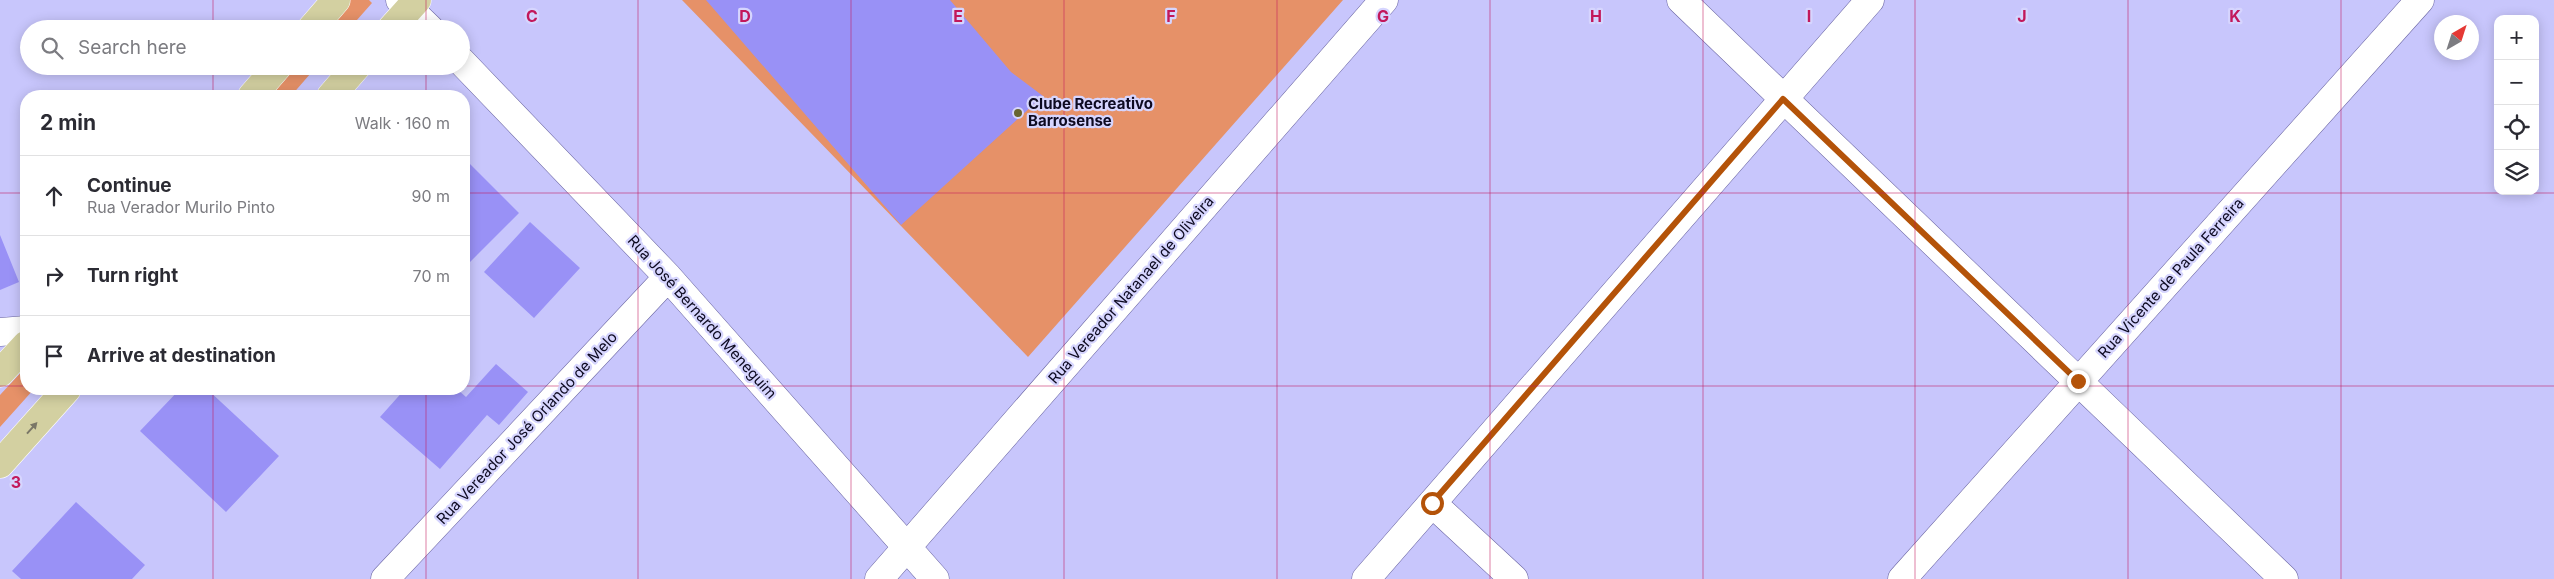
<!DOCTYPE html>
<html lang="en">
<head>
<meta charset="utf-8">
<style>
  :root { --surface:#fff; --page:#f7f7f7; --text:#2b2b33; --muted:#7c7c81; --line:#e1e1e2 }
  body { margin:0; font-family:Inter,sans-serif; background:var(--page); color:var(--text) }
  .controls { position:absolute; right:15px; top:15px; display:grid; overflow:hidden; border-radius:10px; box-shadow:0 2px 12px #0003 }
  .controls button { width:45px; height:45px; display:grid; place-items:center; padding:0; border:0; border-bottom:1px solid var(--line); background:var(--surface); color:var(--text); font:25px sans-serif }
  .compass { position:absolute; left:2434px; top:15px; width:45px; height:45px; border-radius:50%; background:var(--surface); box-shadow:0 2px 12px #0003; rotate:39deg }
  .stop { position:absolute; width:15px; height:15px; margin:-11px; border:4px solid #b45309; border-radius:50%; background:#fff }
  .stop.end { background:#b45309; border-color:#fff; box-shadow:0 1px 5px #0008 }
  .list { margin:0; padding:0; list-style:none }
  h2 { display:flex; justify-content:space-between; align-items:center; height:65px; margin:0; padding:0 20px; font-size:21px }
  h2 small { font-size:16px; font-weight:400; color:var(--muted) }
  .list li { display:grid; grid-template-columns:32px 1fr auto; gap:15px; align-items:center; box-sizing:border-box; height:80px; padding:0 20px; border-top:1px solid var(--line) }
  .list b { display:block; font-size:19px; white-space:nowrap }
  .list p { margin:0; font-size:16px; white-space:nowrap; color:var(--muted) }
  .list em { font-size:16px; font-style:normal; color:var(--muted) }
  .icon { flex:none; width:28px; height:28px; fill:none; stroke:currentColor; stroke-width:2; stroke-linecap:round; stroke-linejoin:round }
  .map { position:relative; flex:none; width:2554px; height:579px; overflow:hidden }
  .search { position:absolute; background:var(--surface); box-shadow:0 2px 12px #0003; left:20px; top:20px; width:450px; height:55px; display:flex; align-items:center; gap:12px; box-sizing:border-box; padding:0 18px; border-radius:28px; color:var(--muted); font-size:19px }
  .panel { position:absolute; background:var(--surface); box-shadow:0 2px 12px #0003; left:20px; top:90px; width:450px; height:305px; border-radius:20px }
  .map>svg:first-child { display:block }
  .green { fill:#e69168 }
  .building { fill:#9991f6 }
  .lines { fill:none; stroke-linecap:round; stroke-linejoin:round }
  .minor-casing { stroke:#6964a1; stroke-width:29 }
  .major-casing { stroke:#fff; stroke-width:29 }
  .minor { stroke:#fff; stroke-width:28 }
  .major { stroke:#d3d0a1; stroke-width:28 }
  .oneway { fill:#7a7767 }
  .route { stroke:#b45309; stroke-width:6 }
  .grid { fill:none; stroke:#c2185b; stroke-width:1; stroke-opacity:0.55 }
  .poi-dot { fill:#686532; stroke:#d6d5fe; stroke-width:2 }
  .labels { text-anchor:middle; stroke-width:4.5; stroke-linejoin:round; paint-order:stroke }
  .poi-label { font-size:15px; font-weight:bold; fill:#0d0a21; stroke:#d6d5fe; text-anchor:start }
  .street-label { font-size:15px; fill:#0d0a21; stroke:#d6d5fe }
  .grid-label { font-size:16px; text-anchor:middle; font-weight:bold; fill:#c2185b; stroke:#d6d5fe; stroke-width:4.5; stroke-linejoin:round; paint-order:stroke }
</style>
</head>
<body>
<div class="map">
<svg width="2554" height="579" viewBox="0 0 2554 579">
  <rect width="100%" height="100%" fill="#c8c6fc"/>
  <path class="green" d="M346,0H369L372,3L349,29H321Z
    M682,0H1343L1028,357Z
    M289,66H317L291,96H263Z
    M25,368L26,389H34L0,427V395Z"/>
  <path class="building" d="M706,0H950L1011,72L1043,96L901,225Z
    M464,158L519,213L464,268Z
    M530,222L580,268L534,318L484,272Z
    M0,235L19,282L0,290Z
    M496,364L528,392L499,425L487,415L440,469L380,417L405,389H457L466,397Z
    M180,389H207L279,456L226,512L140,431Z
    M76,502L145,565L132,579H21L12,571Z"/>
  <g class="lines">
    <g class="minor-casing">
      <path id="minor" d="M400,0L430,29
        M1681,0L2284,579
        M461,61L668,277L935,579
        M0,332L26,330
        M1432,503L1514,579
        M385,579L668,277
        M879,579L1384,0
        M1366,579L1870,0
        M1902,579L2420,0"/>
    </g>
    <g class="major-casing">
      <path id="major" d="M311,29L336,0
        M391,29L417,0
        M252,96L278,66
        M331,96L357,66
        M0,373L26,345
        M0,464L67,389"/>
    </g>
    <use href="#minor" class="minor"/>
    <use href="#major" class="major"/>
  </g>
  <defs><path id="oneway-solid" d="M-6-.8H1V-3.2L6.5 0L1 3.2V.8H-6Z" transform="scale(1.25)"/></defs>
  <use class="oneway" href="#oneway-solid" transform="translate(32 428) rotate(-48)"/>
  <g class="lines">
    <path class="route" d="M1432,503L1783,99L2078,381"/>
  </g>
  <path class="grid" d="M213,0V29M426,0V29M638,0V579M851,0V579M1064,0V579M1277,0V579M1490,0V579M1703,0V579M1915,0V579M2128,0V579M2341,0V579M213,66V96M426,66V96M0,193H26M464,193H2554M0,386H26M464,386H2554M213,389V579M426,389V579"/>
  <circle class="poi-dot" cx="1018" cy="113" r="5"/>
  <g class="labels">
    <g class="poi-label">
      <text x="1028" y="109">Clube Recreativo<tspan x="1028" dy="17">Barrosense</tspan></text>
    </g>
    <g class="street-label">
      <text transform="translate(2171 278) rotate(-48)" y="5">Rua Vicente de Paula Ferreira</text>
      <text transform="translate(1131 290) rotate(-49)" y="5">Rua Vereador Natanael de Oliveira</text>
      <text transform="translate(702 317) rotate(48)" y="5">Rua José Bernardo Meneguim</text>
      <text transform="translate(527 428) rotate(-47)" y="5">Rua Vereador José Orlando de Melo</text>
    </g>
  </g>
  <g class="grid-label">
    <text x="532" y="22">C</text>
    <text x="745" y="22">D</text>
    <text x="958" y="22">E</text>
    <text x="1171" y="22">F</text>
    <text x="1383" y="22">G</text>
    <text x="1596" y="22">H</text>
    <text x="1809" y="22">I</text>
    <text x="2022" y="22">J</text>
    <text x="2235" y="22">K</text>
    <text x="16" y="488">3</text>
  </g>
</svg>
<div class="controls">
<button>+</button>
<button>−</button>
<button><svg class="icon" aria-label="locate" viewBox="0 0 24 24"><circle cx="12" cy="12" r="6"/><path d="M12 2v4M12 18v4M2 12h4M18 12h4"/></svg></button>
<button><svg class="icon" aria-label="layers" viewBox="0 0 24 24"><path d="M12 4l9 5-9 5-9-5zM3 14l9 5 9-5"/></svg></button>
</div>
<svg class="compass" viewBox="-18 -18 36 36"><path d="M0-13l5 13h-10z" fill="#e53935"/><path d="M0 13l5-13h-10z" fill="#7c7c81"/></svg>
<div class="stop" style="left:1432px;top:503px"></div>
<div class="stop end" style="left:2078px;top:381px"></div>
<div class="search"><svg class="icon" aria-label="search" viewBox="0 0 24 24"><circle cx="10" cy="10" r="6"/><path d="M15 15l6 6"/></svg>Search here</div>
<section class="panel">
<h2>2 min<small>Walk · 160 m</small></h2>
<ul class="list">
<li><svg class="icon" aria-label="ahead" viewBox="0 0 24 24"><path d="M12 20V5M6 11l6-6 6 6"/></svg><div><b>Continue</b><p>Rua Verador Murilo Pinto</p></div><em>90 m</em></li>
<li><svg class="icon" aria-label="right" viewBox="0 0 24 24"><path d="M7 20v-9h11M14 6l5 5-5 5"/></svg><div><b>Turn right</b></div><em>70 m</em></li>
<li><svg class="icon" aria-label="arrive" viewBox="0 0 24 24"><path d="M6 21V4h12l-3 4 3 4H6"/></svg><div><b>Arrive at destination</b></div></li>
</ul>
</section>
</div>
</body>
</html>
